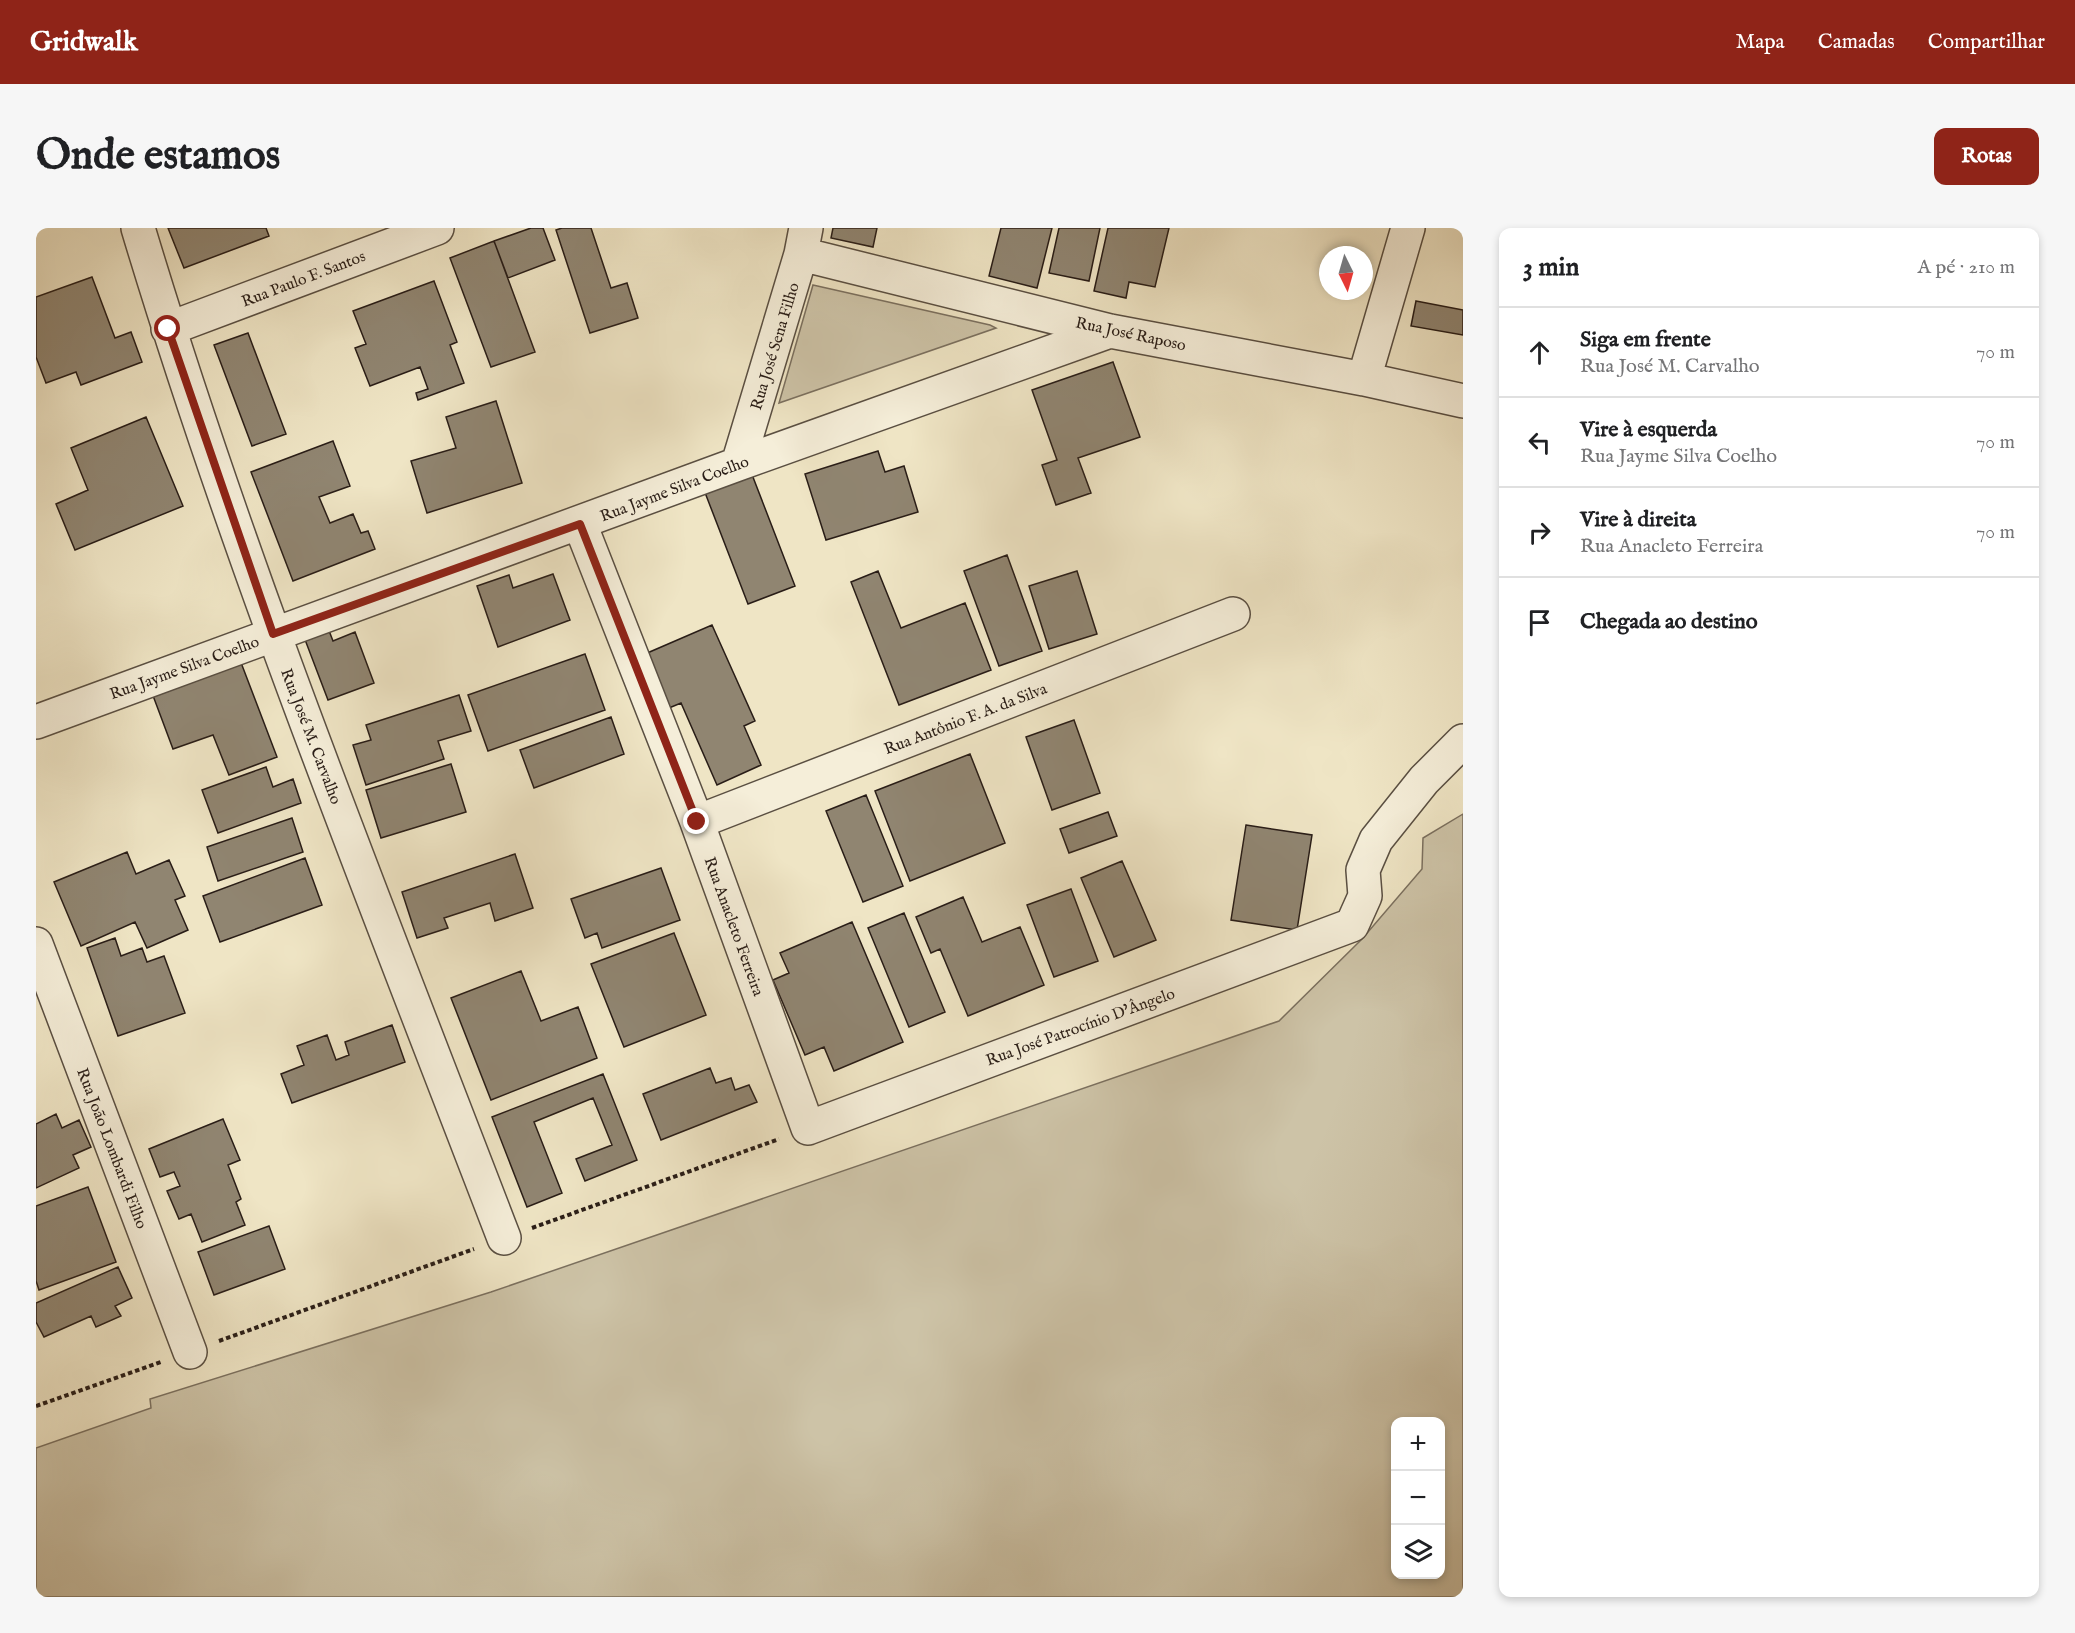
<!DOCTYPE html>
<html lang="pt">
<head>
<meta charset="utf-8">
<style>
  :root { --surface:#fff; --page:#f6f6f6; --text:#202124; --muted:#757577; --line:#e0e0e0; --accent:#8f2418 }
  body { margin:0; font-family:"IM FELL English",serif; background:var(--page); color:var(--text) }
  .controls { position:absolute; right:18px; bottom:18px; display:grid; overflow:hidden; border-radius:12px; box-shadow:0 3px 9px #0003 }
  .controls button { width:54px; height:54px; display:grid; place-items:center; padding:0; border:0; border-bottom:2px solid var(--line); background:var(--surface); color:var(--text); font:30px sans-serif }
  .compass { position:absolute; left:1283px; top:18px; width:54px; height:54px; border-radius:50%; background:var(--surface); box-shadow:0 3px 9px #0003; rotate:175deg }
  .stop { position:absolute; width:18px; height:18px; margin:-14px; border:4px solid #8f2418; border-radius:50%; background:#fff }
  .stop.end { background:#8f2418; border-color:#fff; box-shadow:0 2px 6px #0008 }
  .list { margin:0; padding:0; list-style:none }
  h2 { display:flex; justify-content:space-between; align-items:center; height:78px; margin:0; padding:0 24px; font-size:26px }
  h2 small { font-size:20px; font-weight:400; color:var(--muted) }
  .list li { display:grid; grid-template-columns:39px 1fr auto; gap:18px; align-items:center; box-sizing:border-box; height:90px; padding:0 24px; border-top:2px solid var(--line) }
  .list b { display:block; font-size:22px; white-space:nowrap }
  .list p { margin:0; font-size:20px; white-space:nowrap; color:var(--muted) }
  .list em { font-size:20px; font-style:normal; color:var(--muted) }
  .icon { flex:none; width:33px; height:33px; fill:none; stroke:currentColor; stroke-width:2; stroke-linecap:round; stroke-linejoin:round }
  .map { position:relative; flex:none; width:1427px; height:1369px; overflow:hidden; border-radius:12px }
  header { display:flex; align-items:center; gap:36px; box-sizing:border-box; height:84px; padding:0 30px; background:var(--accent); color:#fff }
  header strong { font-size:28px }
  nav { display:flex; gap:33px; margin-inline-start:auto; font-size:21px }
  .intro { display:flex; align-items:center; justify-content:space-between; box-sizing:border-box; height:144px; padding:0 36px }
  h1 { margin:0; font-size:42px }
  .button { padding:15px 27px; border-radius:12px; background:var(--accent); color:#fff; font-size:21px; font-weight:700 }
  main { display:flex; gap:36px; padding:0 36px }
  aside { flex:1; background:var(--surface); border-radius:12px; box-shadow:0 3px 9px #0003 }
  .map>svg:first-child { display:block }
  .green { fill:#cdc3a7; stroke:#7b705f; stroke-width:1.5; fill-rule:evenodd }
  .building { fill:#908571; stroke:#291d17; stroke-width:1.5 }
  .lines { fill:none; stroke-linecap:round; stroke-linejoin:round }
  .minor-casing { stroke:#5a4f42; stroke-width:36 }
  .path { stroke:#291d17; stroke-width:4; stroke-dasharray:4.5 3; stroke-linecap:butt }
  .minor { stroke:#f5eed9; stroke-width:33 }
  .route { stroke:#8f2418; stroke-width:8 }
  .labels { text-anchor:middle; stroke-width:4.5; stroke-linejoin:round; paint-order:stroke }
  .street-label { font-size:16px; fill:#291d17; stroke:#f5eed9 }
</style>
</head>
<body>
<header>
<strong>Gridwalk</strong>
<nav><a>Mapa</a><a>Camadas</a><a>Compartilhar</a></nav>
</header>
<div class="intro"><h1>Onde estamos</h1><a class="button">Rotas</a></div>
<main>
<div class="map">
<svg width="1427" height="1369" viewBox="0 0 1427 1369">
  <rect width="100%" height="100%" fill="#efe5c5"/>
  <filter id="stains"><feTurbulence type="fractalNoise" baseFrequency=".00333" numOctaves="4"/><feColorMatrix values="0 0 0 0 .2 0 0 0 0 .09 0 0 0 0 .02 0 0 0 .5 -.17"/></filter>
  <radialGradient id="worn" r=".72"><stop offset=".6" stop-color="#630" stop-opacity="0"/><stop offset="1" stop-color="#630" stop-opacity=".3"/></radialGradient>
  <path class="green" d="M777,57L954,97L960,100L743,175Z
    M1427,586V1369H0V1220L115,1180L114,1171L455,1064L1243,793L1326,711L1386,641L1387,610ZM1360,1194H1404V1346H1360Z"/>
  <path class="building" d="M132,0H230L233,8L148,40Z
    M495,0H507L519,32L472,50L458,13Z
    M526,0H555L575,60L591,55L602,90L554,105L520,2Z
    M797,0H841L837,19L795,10Z
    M965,0H1016L1001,60L953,48Z
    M1023,0H1064L1053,53L1013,45Z
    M1072,0H1133L1119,59L1093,54L1090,70L1058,63Z
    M458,13L499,124L455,139L414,30Z
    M56,49L79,110L95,104L106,134L45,157L40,144L10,155L0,129V69Z
    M398,53L421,114L414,117L428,155L382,172L380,165L392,161L384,139L334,158L319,120L330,116L317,83Z
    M1380,73L1427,82V107L1375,98Z
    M212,105L250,206L216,218L178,117Z
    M1077,134L1104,209L1042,230L1055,265L1020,277L1006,237L1021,232L996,162Z
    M460,173L486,255L391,285L375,233L420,220L410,189Z
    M110,189L147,278L39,322L20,276L52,262L35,220Z
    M297,213L314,258L283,269L294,295L317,286L325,305L332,303L339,321L257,353L215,244Z
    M842,223L849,244L868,238L882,284L790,312L769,246Z
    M715,244L759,358L712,376L668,262Z
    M971,327L1006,423L963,438L928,343Z
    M842,343L865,400L929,375L955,442L863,477L815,354Z
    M1041,343L1061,406L1013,421L993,358Z
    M517,346L534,392L462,419L441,358L473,347L477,360Z
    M676,397L719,493L708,498L725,537L681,557L645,475L633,480L609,426Z
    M292,400L297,413L319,404L338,455L292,472L268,409Z
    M549,426L569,482L452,523L432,467Z
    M204,432L241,529L193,547L177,507L137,521L116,465Z
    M423,467L435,503L402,513L408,531L330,557L317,517L335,512L330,497Z
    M575,489L588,526L498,560L484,522Z
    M1038,492L1064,565L1016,582L990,509Z
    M934,526L969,615L874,653L839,563Z
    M415,536L430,584L345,610L330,562Z
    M230,539L237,559L257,551L265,575L182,605L166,562Z
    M830,567L867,658L827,674L790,583Z
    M1072,584L1081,608L1033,625L1024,601Z
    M256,590L267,624L182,653L171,619Z
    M1210,597L1276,607L1261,702L1195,692Z
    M91,624L100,646L133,632L149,668L139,672L152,702L111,720L99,694L45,718L18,654Z
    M479,626L497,680L459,693L454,675L408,690L412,700L381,710L366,664Z
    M269,630L286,677L184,714L167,668Z
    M1086,633L1120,712L1078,729L1045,650Z
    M625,640L644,692L566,720L561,705L549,710L535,671Z
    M1035,661L1062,733L1018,749L991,677Z
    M927,669L946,714L984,699L1008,757L932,788L904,721L895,725L880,689Z
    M868,685L909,784L873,799L832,700Z
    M816,694L867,814L798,843L788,819L769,827L737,752L753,745L744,725Z
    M638,705L670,787L588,819L555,736Z
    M79,710L85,728L106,720L111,734L128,728L149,785L82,808L51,720Z
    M485,743L505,793L542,779L561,830L455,872L415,770Z
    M356,797L369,834L256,875L245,846L268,837L261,818L291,807L300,832L313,827L309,814Z
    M674,840L680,855L695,850L699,862L713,857L721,874L625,912L607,866Z
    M567,846L601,932L549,953L540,931L576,917L557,870L498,894L526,965L491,979L456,889Z
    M20,886L26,900L43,892L55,919L37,927L43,940L0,960V896Z
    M187,891L204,932L192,937L205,971L200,974L209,997L166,1014L155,986L143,991L131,963L144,958L138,944L124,949L113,921Z
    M52,959L80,1034L3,1062L0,1053V978Z
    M233,998L249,1041L178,1067L162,1024Z
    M82,1039L96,1070L79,1078L85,1088L60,1099L55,1088L8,1109L0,1094V1075Z"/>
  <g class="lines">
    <g class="minor-casing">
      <path id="minor" d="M102,0C205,343 340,676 468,1010
        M765,26L1074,103L1328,151L1427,173
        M132,101L401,0
        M1328,151L1372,0
        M702,236L765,26L770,0
        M544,296L661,594L772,900L1316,697L1329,668L1327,642L1340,612L1388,552L1427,513
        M0,494L702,236L1074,103
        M661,594L1197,386
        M0,716L154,1124"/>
    </g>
    <path class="path" d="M496,1000L743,911
      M183,1113L438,1021
      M0,1178L125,1134"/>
    <use href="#minor" class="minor"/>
  </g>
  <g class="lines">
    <path class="route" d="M132,101L237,406L544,296L661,594"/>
  </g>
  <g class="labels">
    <g class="street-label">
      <text transform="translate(267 50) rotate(-21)" y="6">Rua Paulo F. Santos</text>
      <text transform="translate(1095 105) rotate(12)" y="6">Rua José Raposo</text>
      <text transform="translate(738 118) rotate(-73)" y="6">Rua José Sena Filho</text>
      <text transform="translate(638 260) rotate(-21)" y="6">Rua Jayme Silva Coelho</text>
      <text transform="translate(148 439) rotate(-20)" y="6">Rua Jayme Silva Coelho</text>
      <text transform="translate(929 490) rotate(-21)" y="6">Rua Antônio F. A. da Silva</text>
      <text transform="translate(276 508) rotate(69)" y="6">Rua José M. Carvalho</text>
      <text transform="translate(699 698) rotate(70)" y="6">Rua Anacleto Ferreira</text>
      <text transform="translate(1044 798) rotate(-20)" y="6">Rua José Patrocínio D'Ângelo</text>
      <text transform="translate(77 920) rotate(69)" y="6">Rua João Lombardi Filho</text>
    </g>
  </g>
  <rect width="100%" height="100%" filter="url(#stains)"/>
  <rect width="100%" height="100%" fill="url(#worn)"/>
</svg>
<div class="controls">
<button>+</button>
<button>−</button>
<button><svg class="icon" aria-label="layers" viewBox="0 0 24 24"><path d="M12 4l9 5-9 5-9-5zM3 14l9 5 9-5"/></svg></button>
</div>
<svg class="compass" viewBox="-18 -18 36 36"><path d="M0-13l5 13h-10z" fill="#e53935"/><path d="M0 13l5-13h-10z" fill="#757577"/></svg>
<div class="stop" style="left:132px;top:101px"></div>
<div class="stop end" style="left:661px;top:594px"></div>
</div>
<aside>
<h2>3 min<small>A pé · 210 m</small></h2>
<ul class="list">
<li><svg class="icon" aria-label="ahead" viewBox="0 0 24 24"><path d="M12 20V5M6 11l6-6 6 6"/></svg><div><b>Siga em frente</b><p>Rua José M. Carvalho</p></div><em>70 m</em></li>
<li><svg class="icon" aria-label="left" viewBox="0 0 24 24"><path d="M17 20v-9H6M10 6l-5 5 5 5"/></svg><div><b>Vire à esquerda</b><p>Rua Jayme Silva Coelho</p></div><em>70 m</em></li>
<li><svg class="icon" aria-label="right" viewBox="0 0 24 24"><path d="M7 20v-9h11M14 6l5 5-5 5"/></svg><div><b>Vire à direita</b><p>Rua Anacleto Ferreira</p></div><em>70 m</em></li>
<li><svg class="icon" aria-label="arrive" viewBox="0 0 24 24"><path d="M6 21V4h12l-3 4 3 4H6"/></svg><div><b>Chegada ao destino</b></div></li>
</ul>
</aside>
</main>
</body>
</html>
